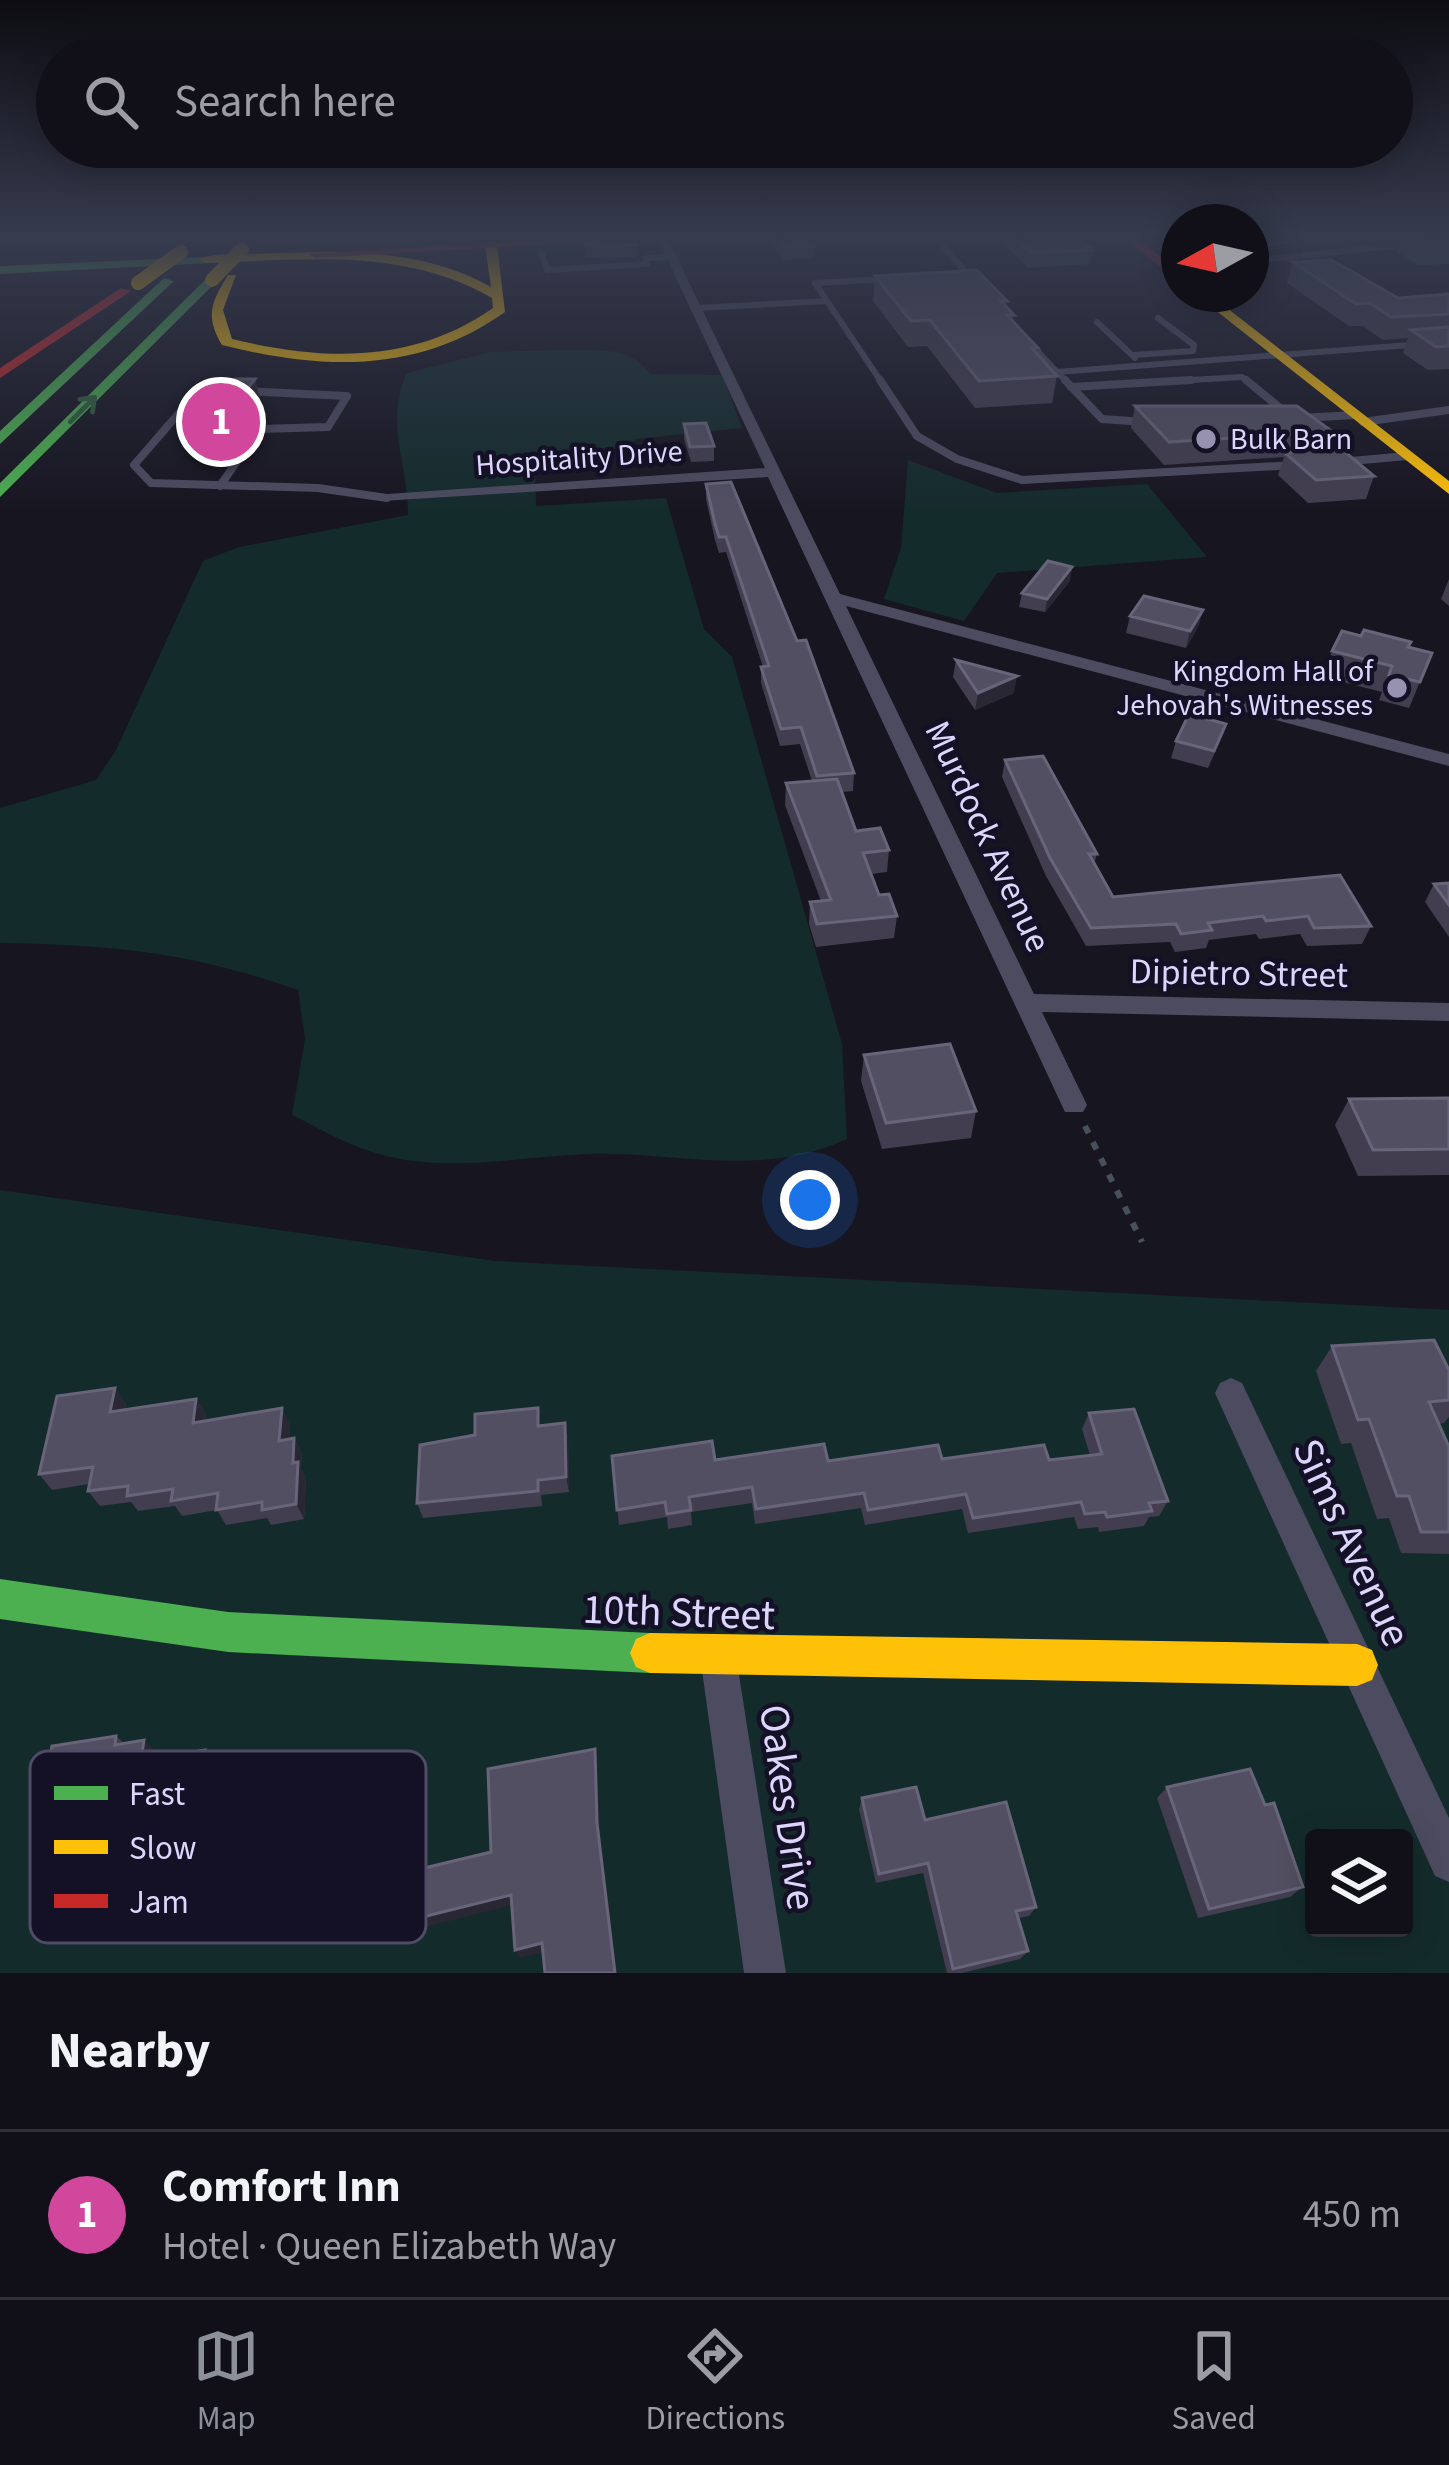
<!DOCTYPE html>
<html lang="en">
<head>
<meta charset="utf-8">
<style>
  :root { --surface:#111018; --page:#1e1e25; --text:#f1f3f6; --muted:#9c9da2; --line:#303037; --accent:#8c9099 }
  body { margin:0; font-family:"Source Sans 3",sans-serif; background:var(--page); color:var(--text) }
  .controls { position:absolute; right:36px; bottom:36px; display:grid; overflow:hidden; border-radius:12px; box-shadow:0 6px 30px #0003 }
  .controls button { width:108px; height:108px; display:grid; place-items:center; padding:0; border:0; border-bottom:3px solid var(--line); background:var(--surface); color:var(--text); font:60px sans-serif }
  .compass { position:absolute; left:1161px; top:204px; width:108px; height:108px; border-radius:50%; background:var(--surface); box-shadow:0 6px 30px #0003; rotate:262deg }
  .you { position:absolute; left:810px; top:1200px; width:42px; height:42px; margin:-30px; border:9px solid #fff; border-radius:50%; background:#1a73e8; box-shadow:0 0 0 18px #1a73e833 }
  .badge { display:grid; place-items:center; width:78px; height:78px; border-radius:50%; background:var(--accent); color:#fff; font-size:39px; font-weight:700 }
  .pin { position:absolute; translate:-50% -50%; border:6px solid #fff; box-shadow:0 3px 12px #0006 }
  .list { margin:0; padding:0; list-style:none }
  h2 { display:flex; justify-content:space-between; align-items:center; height:156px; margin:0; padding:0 48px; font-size:51px }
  h2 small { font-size:39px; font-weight:400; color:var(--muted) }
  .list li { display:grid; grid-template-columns:78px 1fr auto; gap:36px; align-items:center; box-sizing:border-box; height:168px; padding:0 48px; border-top:3px solid var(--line) }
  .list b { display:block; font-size:45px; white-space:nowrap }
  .list p { margin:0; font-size:39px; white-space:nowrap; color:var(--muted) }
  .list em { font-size:39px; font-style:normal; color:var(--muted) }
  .icon { flex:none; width:66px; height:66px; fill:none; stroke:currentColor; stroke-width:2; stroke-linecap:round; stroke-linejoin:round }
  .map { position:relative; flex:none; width:1449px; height:1973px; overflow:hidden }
  .search { position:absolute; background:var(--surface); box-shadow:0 6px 30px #0003; left:36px; right:36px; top:36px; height:132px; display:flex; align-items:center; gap:30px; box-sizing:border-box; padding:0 42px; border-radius:66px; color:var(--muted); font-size:45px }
  .sheet { height:324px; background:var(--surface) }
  nav { display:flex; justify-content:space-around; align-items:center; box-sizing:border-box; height:168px; border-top:3px solid var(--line); background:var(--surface); font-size:33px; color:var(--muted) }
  nav a { display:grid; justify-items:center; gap:6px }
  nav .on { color:var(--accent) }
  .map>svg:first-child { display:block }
  .green { fill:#142b2c; fill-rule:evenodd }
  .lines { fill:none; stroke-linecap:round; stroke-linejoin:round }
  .path { stroke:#47515e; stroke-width:6; stroke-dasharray:8 10; stroke-linecap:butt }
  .lane-far1 { stroke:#4c4b60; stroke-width:6 }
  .lane { stroke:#4c4b60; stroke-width:8 }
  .street { fill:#4c4b60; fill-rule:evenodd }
  .fast { fill:#4caf50; fill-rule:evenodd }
  .slow { fill:#ffc107; fill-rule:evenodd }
  .jam { fill:#c62828; fill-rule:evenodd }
  .slow-bridge { stroke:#ffc107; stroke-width:14 }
  .wall { fill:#423e4f }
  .shaded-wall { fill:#2a2734 }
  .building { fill:#524f62; stroke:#68647a; stroke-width:3 }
  .oneway { stroke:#30603a }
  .poi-dot { fill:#9792b0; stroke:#141025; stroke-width:4.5 }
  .labels { text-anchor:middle; stroke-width:9; stroke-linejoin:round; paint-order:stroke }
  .far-poi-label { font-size:30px; fill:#dcd6fd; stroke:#141025; text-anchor:start }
  .far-street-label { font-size:30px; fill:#dcd6fd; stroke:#141025 }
  .street-label { font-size:36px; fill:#dcd6fd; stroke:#141025 }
  .near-street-label { font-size:42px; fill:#dcd6fd; stroke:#141025 }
  .key { fill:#141025; stroke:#504b66; stroke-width:3 }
  .key-label { font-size:33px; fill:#dcd6fd }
</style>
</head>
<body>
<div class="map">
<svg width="1449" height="1973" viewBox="0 0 1449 1973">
  <rect width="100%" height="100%" fill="#171520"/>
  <path class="green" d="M556,350C590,351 630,344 650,374L722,375L742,428L636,439L623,450L535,459L536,506L666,498L704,629L732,657L842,1044L847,1139C761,1179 675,1151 585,1154C518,1157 442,1174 376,1153C347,1145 319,1128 292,1115L305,1039L298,990C190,952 113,945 0,943V808L96,780L116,750L203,561L239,547L408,515C408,464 384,420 407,373L491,352Z
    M908,460L997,493L1147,484L1207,557L997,573L964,621L884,599L901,548Z
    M0,1190L495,1261L1449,1310V1973H0ZM1314,1838H1404V1928H1314Z"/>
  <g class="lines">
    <path class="path" d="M1085,1126L1142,1242"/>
    <path class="lane-far1" d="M933,235L972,279
      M542,254L547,270L647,264L646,258L674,257
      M1251,261L1411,244
      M827,301L882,383
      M697,308L827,301L815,283L889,279
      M1097,322L1135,358
      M1030,343L1057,372L1449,342
      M1133,355L1193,351L1194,345L1158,318
      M1057,372L1068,383
      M1139,383L1242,377L1249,383"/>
    <path class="lane" d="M880,380L917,436L957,459L1022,480L1296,465
      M1065,380L1102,419L1145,422
      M1246,380L1290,416
      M1071,387L1191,380
      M220,391L192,398L134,465L151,483L318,488L387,498
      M1300,418L1355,415
      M1363,422L1449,410
      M1340,462L1407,456
      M220,486L259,429L328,427L347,396L246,391"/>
    <path class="street" d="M656,235H666L840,594L1449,754V766L846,606L1034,994L1449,1003V1021L1042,1012L1087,1105L1083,1112H1065L768,477L382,501V495L387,494L765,468Z
      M1231,1378L1242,1383L1449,1818V1882L1435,1876L1215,1393L1220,1383Z
      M718,1638L731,1643L736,1656L786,1973H744L700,1656L705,1643Z"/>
    <path class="fast" d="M252,255L248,261L0,274V266Z
      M208,277L218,280L0,497V483Z
      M164,278L174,281L0,444V431Z
      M0,1579L228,1612L650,1633L664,1639L670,1653L664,1667L650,1673L228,1652L0,1619Z"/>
    <path class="slow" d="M491,242L497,245L505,312C418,374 322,370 222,345C205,317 211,302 228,275H236L223,310L232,339C324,361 413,364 493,308L492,298C404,247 304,260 205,263L199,259C214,252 236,255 254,254C334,251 419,246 491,287L485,245Z
      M1195,294H1209L1449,481V494Z
      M650,1633L1357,1644L1372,1650L1378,1665L1372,1680L1357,1686L650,1673L636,1667L630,1653L636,1639Z"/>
    <path class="jam" d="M637,235H708L315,258L309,254Z
      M1120,235H1133L1179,271V281Z
      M121,288L131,291L0,378V368Z"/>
    <path class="slow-bridge" d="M212,280L242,249
      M138,283L181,252"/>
  </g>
  <path class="wall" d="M583,235L636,245L637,257L607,259L585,257Z
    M767,235H807L815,246L814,258L783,260Z
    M995,235H1076L1093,250L1090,264L1028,268Z
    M1368,235H1449V264L1419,265L1397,252L1402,238H1374Z
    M1293,262L1398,298L1449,294V369L1428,370L1403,353L1408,338L1383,340L1363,326H1349L1287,283Z
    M875,276L1007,301L1006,307L1014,315L1013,321L1038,348L1037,354L1057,376L1052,403L975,408L927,346L908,347L873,301Z
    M255,379L260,400L225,446L195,445L184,408Z
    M1135,406L1333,432L1328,449L1374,476L1366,499L1308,503L1278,475L1284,457L1164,465L1131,428Z
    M684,424L714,446V461L691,462L684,439Z
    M706,484L797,641L854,773L853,791L842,792L856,831L889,850L887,872L871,874L879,895L897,916L894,938L816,947L809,924L810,902L821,901L785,805L786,783L812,781L800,744L780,746L761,683V667H763L726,552L719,553L715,540L706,499Z
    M1449,579V606L1441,599Z
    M1070,581L1045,612L1019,607L1022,593Z
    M1203,610L1198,627L1186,648L1126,633L1130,616Z
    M1408,647L1432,653L1409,708L1379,700L1382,692L1323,677L1332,651Z
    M956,660L1014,693L975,710L953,677Z
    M1176,741H1220L1208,768L1171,758Z
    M1005,760L1097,854L1094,864L1113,897L1340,875L1371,926L1362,944L1307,946L1300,934L1259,939L1256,934L1209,940L1206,948L1175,952L1170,942L1086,946L1046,876L1002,777Z
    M1449,883V937L1425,902L1434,884Z
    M864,1055L976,1111L971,1138L882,1149L861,1081Z
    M1449,1098V1175L1358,1176L1335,1125L1349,1099Z
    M1332,1346L1449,1370V1417L1444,1423L1439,1424L1449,1447V1554L1401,1553L1389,1518L1377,1519L1351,1443L1341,1444L1316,1371Z
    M115,1388L126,1404L125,1410L196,1399L206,1415L205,1421L290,1424L289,1439L294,1438L302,1454L301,1468L306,1478L304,1519L271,1525L267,1518L226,1525L217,1510L182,1516L175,1506L138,1511L131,1502L100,1506L88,1491L89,1484L52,1490L39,1474Z
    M1089,1413L1168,1501L1159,1516L1149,1517L1144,1526L1099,1532L1098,1527L1078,1529L1074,1517L968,1533L962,1509L865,1525L861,1508L755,1524L752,1503L691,1512L692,1525L668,1529L667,1517L619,1525L612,1456L828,1461L1049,1460L1090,1455L1082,1429Z
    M565,1423L568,1439L569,1492L541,1495L542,1506L423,1518L417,1503L541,1426Z
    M116,1736L125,1744L157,1752L156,1758L217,1762L213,1789L244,1785L255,1796L244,1895L153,1910L139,1901L142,1879L65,1893L49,1883L61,1819L55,1820L40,1810Z
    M1167,1787L1303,1887L1290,1897L1198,1918L1157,1798Z
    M862,1798L925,1820L1036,1907L1029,1916L1018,1918L1028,1951L1020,1959L962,1973H947L923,1873L876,1883L859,1809Z"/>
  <path class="shaded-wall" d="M1299,240L1298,246L1251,253L1252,247Z
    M255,379L260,400L225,446L219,424Z
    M1072,567L1070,581L1045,612L1047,599Z
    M1203,610L1198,627L1186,648L1190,631Z
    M1017,676L1014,693L975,710L978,693Z
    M115,1388L126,1404L121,1428L110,1412Z
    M196,1399L206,1415L202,1439L193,1423Z
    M282,1408L290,1424L288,1456L279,1441Z
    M565,1423L568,1439L569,1492L566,1477Z
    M294,1438L302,1454L301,1468L306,1478L304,1519L296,1504L293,1463Z
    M144,1740L157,1752L154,1772L141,1760Z
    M595,1749L597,1761L600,1834L617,1973H615L597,1823Z
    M205,1750L217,1762L212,1802L200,1791Z
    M244,1785L255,1796L244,1895L233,1886Z
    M511,1895L516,1904L374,1940L366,1931Z
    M542,1943L547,1951L520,1958L515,1950Z"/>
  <path class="building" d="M583,235H633L636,245L607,247L585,245Z
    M775,235H807L815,246L784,247Z
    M1011,235H1076L1093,250L1031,253Z
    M1251,235H1290L1299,240L1252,247Z
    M1420,235H1449V238L1428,239Z
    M1332,260L1398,298L1449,294V314L1391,317L1370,303L1356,304L1293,262Z
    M977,270L1007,301H1001L1014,315H1007L1038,348H1032L1057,376L979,381L930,320L911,321L875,276Z
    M1449,327V346L1436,347L1411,330Z
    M235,379H255L219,424H188L184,408Z
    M1135,406H1297L1333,432L1169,442Z
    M706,423L714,446L690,447L684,424Z
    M1340,448L1374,476L1316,480L1285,453Z
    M731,482L797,641L806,640L854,773L817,776L801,727L781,729L761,667L769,666L726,537H719L715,524L706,484Z
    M1048,561L1072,567L1047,599L1022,593Z
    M1144,596L1203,610L1190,631L1130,616Z
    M1364,630L1411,642L1408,647L1432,653L1420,682L1389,675L1392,666L1332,651L1342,631L1361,636Z
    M956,660L1017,676L978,693Z
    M1189,714L1226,724L1214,751L1176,741Z
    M1043,756L1097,854H1089L1113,897L1340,875L1371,926L1314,928L1308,916L1266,921L1263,916L1208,923L1212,930L1181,934L1176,924L1091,928L1050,858L1005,760Z
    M837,779L856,831L880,828L889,850L863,853L879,895L889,894L897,916L817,924L810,902L831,900L786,783Z
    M1449,883V905L1434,884Z
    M950,1044L976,1111L886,1123L864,1055Z
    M1449,1098V1149L1373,1150L1349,1099Z
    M1434,1340L1449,1370V1400L1429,1402L1449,1447V1532H1421L1409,1496H1397L1369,1419L1358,1420L1332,1346Z
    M115,1388L110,1412L196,1399L193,1423L282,1408L279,1441L294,1438L293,1463L298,1462L296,1504L262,1510V1502L216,1510L218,1493L171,1501L173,1489L127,1496L128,1486L88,1491L93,1467L39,1474L57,1396Z
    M538,1408V1426L565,1423L566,1477L538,1480V1491L417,1503L420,1445L475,1435V1414Z
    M1134,1409L1168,1501L1149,1503L1152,1511L1107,1517L1105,1512L1085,1514L1081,1502L973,1518L966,1494L868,1510L864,1493L756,1509L752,1487L689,1497L691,1510L667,1514L665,1502L617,1510L612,1456L712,1441L715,1460L824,1444L828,1461L938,1445L942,1459L1044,1445L1049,1460L1102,1454L1089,1413Z
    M116,1736L115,1745L144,1740L141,1760L205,1750L200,1791L244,1785L233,1886L139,1901L144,1866L49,1883L63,1805L40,1810L52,1746Z
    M595,1749L597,1823L615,1973H545L542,1943L515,1950L511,1895L366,1931V1882L491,1852L488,1769Z
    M1250,1769L1265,1805L1274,1803L1303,1887L1209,1909L1167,1787Z
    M916,1787L925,1820L1006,1802L1036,1907L1016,1911L1028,1951L953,1969L928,1863L879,1874L862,1798Z"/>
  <defs><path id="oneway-shaft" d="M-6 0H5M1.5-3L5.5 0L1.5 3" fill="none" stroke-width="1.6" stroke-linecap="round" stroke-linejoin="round" transform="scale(3)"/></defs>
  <use class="oneway" href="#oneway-shaft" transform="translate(83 409) rotate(-45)"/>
  <linearGradient id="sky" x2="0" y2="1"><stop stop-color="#0d0c12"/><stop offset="0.46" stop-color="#363b4e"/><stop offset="1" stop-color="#363b4e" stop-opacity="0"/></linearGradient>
  <rect width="1449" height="511" fill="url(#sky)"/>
  <g class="poi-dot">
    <circle cx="1206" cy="439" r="12"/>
    <circle cx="1397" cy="688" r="12"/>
  </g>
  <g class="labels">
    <g class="far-poi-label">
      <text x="1230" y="449">Bulk Barn</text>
      <text x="1373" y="681" text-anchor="end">Kingdom Hall of<tspan x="1373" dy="34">Jehovah's Witnesses</tspan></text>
    </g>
    <g class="far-street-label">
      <text transform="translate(579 458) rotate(-4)" y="10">Hospitality Drive</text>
    </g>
    <g class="street-label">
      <text transform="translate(989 836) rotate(65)" y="13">Murdock Avenue</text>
      <text transform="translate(1239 972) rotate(1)" y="13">Dipietro Street</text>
    </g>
    <g class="near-street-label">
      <text transform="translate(1353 1542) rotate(65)" y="15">Sims Avenue</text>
      <text transform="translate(679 1611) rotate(2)" y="15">10th Street</text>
      <text transform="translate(789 1807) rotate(82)" y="15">Oakes Drive</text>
    </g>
  </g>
  <rect x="30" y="1751" width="396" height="192" rx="18" class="key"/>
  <rect x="54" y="1786" width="54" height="14" fill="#4caf50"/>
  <rect x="54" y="1840" width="54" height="14" fill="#ffc107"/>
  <rect x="54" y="1894" width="54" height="14" fill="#c62828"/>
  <g class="key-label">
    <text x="129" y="1805">Fast</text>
    <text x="129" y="1859">Slow</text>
    <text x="129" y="1913">Jam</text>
  </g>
</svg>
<div class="controls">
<button><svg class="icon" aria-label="layers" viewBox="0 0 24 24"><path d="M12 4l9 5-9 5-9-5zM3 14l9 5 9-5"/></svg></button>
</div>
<svg class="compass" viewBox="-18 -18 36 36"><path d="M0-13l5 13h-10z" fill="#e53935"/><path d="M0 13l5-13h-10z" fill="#9c9da2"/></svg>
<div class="you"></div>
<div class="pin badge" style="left:221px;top:422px;background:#d1479c">1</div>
<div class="search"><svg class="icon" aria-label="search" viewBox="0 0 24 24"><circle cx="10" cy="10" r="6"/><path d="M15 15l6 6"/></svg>Search here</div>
</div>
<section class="sheet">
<h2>Nearby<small></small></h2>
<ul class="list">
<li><span class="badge" style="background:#d1479c">1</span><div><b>Comfort Inn</b><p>Hotel · Queen Elizabeth Way</p></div><em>450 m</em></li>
</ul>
</section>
<nav>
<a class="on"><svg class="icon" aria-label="map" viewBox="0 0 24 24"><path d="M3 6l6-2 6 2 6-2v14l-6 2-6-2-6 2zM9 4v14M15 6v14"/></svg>Map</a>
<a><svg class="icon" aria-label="directions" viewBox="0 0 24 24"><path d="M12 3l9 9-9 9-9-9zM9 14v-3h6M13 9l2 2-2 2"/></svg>Directions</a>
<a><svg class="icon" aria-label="saved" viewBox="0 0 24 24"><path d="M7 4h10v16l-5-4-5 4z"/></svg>Saved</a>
</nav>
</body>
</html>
